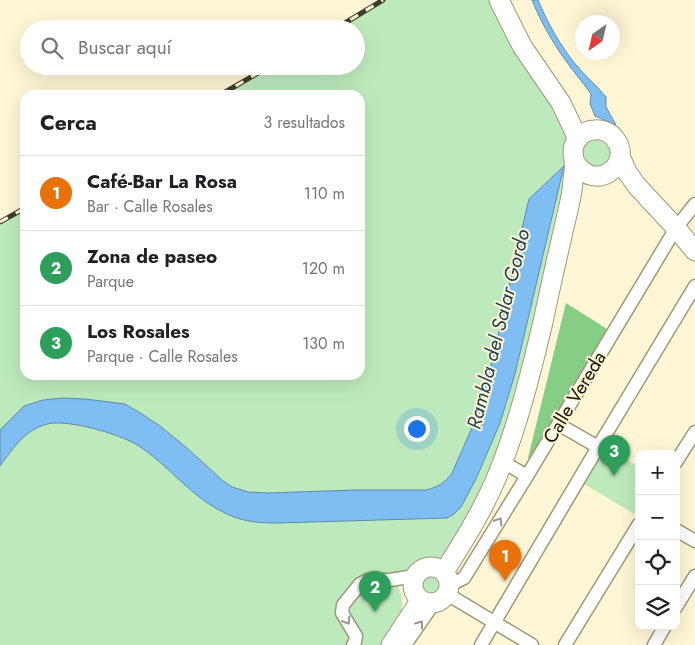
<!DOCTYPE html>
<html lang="es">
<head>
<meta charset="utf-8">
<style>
  :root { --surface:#fff; --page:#f2f2f2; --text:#202124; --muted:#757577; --line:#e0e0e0; --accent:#177449 }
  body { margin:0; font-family:Jost,sans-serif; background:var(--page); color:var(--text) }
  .controls { position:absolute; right:15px; bottom:15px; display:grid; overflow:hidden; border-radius:10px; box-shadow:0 5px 20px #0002 }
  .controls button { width:45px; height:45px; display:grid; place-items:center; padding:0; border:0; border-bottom:1px solid var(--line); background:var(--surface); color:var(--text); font:25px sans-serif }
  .compass { position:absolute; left:575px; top:15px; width:45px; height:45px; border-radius:50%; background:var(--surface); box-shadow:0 5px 20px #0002; rotate:214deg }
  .you { position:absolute; left:416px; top:428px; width:18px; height:18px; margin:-12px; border:4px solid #fff; border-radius:50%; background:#1a73e8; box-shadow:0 0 0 8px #1a73e833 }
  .badge { display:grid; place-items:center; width:32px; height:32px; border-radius:50%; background:var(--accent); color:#fff; font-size:16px; font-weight:700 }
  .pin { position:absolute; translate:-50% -41px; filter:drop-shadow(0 1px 2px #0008) }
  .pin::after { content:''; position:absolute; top:26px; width:18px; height:15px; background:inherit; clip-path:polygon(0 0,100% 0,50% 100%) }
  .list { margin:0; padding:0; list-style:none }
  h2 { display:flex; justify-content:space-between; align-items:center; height:65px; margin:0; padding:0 20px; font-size:21px }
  h2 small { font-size:16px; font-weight:400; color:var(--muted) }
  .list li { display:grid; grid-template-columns:32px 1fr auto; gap:15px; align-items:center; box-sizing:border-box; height:75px; padding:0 20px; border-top:1px solid var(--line) }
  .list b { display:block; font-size:19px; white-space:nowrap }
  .list p { margin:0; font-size:16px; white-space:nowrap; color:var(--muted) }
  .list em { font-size:16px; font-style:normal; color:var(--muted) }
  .icon { flex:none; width:28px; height:28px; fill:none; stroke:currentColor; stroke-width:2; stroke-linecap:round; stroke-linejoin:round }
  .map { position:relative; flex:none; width:695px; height:645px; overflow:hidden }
  .search { position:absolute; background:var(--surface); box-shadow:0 5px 20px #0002; left:20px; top:20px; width:345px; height:55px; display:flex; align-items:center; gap:12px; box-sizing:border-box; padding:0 18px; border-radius:28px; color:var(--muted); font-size:19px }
  .panel { position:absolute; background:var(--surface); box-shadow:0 5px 20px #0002; left:20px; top:90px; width:345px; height:290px; border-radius:15px }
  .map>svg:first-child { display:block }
  .green { fill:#bdeabc }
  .forest { fill:#86cd85 }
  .water { fill:#7ebef2; stroke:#5e8bac }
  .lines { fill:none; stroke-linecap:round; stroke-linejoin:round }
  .street-casing { stroke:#9f9878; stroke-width:15 }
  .secondary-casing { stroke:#9f9878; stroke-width:21 }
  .street { stroke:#fff; stroke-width:12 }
  .secondary { stroke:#fff; stroke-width:19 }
  .rail-casing { stroke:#3f3c2c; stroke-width:5 }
  .rail { stroke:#fef6d4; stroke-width:3; stroke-dasharray:9; stroke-linecap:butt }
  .oneway { stroke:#96958f }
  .labels { text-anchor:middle; stroke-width:4; stroke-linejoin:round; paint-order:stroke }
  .street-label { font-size:19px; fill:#151307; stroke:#fef6d4 }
  .water-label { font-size:20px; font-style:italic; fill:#1e405b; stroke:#fef6d4 }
</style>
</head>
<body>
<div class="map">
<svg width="695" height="645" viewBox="0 0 695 645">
  <rect width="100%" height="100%" fill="#fef6d4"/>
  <path class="green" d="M378,0H501L577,138L573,179L496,479L439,569C431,567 425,567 418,572L368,580L343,605L353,645H0V222L25,208V375H360V95H220L269,66H356V29H331Z
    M597,132L618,156L592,173L576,146Z
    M606,447L639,467V511L636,515L584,484Z
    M428,569C437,569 440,572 445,578V593C426,615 398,580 428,569Z
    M394,585L398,586C409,612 396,624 382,645H358L348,608L365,586Z"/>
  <path class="forest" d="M566,303L607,329L530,459L528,458Z"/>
  <path class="water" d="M532,0H538C547,22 561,47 576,65C585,76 597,86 606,97V107L616,125L595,116L590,104L591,94C585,85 578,77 572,69C556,48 542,25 532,0Z
    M564,166L515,374L500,423L476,479L461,507L454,514L447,518L277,523C260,523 245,522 229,515C194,500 172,469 142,448C124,435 77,422 55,423C47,423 37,427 30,432C18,440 9,454 0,466V430L24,406L43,400L62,398L85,399L125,404L142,414L160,426L187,448L222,480L232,487L248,492L268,493L355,490H426C438,487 445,483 452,473L479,412L496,346L516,254L529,199Z"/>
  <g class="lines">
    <g class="street-casing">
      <path id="street" d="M558,424L598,447
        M503,462L527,476
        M676,462L695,432
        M676,530L695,541
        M449,584L456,582L464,578L527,476L676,228L695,204
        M447,594L532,645
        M676,607L695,576
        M353,645L355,642L356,636L342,613L343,605L360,584L368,580H390L415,576
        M405,645L434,603
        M481,645L598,447L695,286
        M565,645L639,524
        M654,645L665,626"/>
    </g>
    <g class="secondary-casing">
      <path id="secondary" d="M499,0L522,46L561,103L578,139
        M620,156L627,172L637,186L676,228L695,251
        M413 585a18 18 0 1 1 36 0a18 18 0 1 1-36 0Z
        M444,572C465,539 486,505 500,469C519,421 531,372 543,322C551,283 560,245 569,206C571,197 573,188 573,179C574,173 575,166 574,160C574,158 573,155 573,152C573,140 583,130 595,130C603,129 611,133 615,139C635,164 593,196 574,160
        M391,645L420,601"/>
    </g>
    <use href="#street" class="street"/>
    <use href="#secondary" class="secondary"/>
    <g class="rail-casing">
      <path id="rail" d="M335,29L383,0
        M220,95L270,66
        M0,222L25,208"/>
    </g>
    <use href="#rail" class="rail"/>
  </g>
  <defs><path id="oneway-chevron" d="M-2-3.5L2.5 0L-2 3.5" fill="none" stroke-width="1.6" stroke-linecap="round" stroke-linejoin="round" transform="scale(1.25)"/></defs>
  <g class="oneway">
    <use href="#oneway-chevron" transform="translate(499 521) rotate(-58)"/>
    <use href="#oneway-chevron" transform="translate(347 621) rotate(58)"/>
    <use href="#oneway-chevron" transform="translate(420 624) rotate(-55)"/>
  </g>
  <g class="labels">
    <g class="street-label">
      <text transform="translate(574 397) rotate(-59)" y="7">Calle Vereda</text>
    </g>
    <g class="water-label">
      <text transform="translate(498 329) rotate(-76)" y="7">Rambla del Salar Gordo</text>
    </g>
  </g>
</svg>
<div class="controls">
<button>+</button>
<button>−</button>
<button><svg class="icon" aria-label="locate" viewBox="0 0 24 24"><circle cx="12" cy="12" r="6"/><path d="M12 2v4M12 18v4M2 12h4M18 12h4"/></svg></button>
<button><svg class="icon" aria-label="layers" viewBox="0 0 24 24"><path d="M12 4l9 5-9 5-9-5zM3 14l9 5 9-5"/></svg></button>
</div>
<svg class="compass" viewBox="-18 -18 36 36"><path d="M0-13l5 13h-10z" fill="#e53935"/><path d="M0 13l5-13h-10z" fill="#757577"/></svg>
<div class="you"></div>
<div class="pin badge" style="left:505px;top:581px;background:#e8710a">1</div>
<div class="pin badge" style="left:375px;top:612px;background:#2e9e5b">2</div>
<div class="pin badge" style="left:614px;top:476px;background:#2e9e5b">3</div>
<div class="search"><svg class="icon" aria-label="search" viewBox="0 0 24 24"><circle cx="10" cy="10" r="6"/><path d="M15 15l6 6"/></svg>Buscar aquí</div>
<section class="panel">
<h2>Cerca<small>3 resultados</small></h2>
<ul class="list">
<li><span class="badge" style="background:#e8710a">1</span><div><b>Café-Bar La Rosa</b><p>Bar · Calle Rosales</p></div><em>110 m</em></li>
<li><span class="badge" style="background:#2e9e5b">2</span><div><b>Zona de paseo</b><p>Parque</p></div><em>120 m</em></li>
<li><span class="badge" style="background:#2e9e5b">3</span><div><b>Los Rosales</b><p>Parque · Calle Rosales</p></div><em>130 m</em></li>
</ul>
</section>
</div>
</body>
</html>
